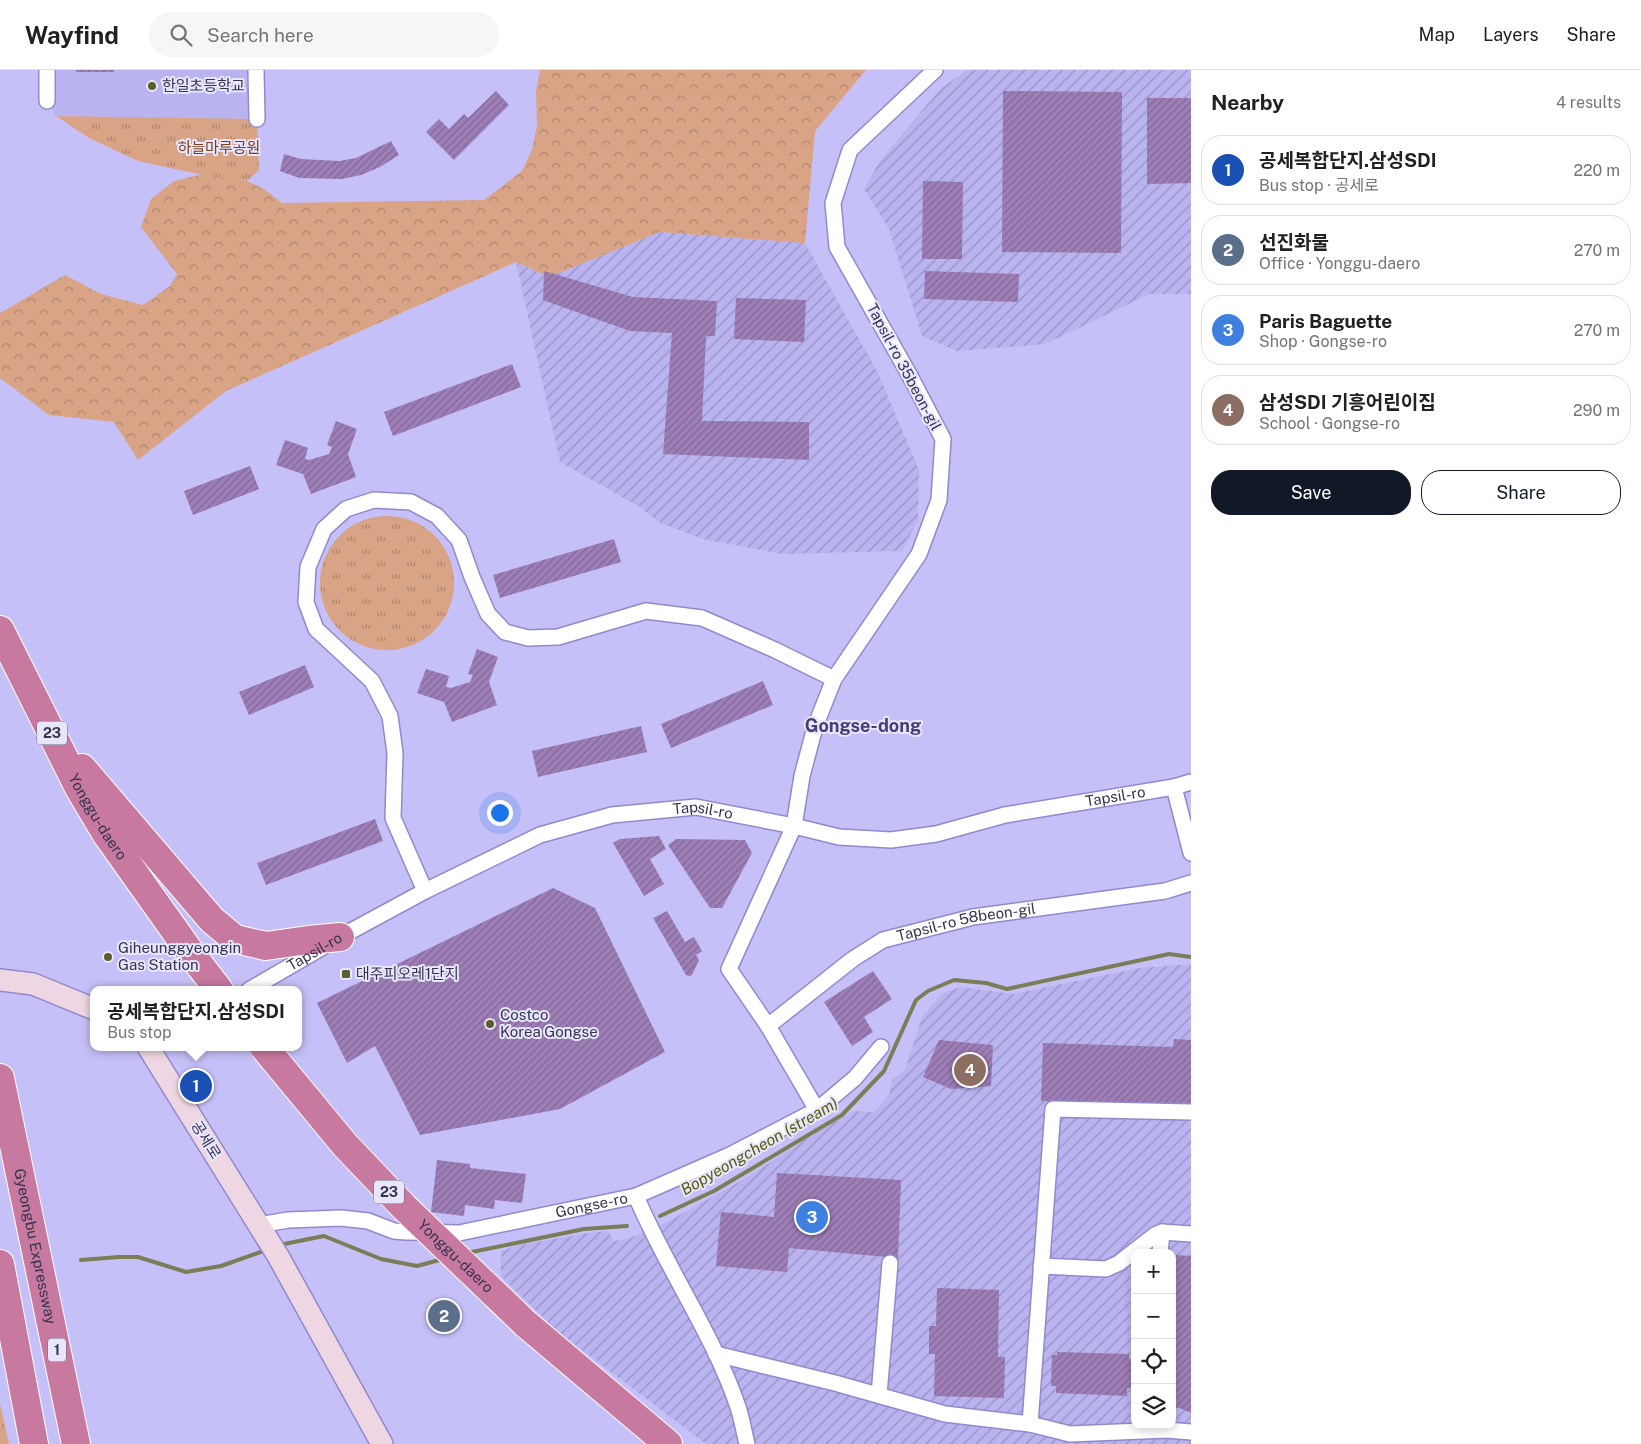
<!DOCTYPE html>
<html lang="en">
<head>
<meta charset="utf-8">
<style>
  :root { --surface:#fff; --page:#f6f6f6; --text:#202124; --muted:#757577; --line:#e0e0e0; --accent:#111827 }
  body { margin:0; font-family:"Public Sans","Noto Sans KR",sans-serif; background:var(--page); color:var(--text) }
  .controls { position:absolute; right:15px; bottom:15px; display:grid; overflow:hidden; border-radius:10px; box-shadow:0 2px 8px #0003 }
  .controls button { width:45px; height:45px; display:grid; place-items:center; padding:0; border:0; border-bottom:1px solid var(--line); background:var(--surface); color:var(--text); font:25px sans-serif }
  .you { position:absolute; left:499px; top:742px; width:18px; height:18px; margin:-12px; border:4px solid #fff; border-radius:50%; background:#1a73e8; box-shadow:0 0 0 8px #1a73e833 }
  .badge { display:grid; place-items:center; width:32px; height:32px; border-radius:50%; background:var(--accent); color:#fff; font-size:16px; font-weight:700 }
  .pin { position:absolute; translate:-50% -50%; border:2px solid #fff; box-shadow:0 1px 5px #0006 }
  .popup { position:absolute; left:90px; top:916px; width:212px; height:65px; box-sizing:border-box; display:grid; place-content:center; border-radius:10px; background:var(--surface); filter:drop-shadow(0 1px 4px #0005); font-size:16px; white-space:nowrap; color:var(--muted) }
  .popup b { font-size:19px; color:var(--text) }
  .popup::after { content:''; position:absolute; left:50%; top:100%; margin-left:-10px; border:10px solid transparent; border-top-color:var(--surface) }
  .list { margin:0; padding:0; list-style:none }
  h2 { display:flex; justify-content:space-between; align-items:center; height:65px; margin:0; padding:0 20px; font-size:21px }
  h2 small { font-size:16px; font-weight:400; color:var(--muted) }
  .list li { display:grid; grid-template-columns:32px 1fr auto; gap:15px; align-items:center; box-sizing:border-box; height:70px; margin:0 10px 10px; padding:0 10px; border:1px solid var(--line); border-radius:20px }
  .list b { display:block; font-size:19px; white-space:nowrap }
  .list p { margin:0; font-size:16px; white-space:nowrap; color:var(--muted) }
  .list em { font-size:16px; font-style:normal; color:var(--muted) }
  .actions { display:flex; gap:10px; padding:15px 20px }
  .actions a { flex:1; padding:11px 0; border:1px solid var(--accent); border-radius:20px; text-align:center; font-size:18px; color:var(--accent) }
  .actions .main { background:var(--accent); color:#fff }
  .icon { flex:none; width:28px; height:28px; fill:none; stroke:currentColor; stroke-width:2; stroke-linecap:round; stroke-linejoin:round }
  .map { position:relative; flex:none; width:1191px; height:1374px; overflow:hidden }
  header { display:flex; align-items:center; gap:30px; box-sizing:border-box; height:70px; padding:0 25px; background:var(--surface); border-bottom:1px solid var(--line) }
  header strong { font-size:24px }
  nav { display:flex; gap:28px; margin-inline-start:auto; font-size:18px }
  .search { width:350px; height:45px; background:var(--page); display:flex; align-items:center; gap:12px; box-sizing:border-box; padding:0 18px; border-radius:28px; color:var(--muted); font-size:19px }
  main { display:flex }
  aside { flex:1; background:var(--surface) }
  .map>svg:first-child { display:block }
  .built { fill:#b9b3f0 }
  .industrial { fill:url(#industrial-furrows); fill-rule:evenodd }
  .forest { fill:url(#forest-crowns) }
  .park { fill:url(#park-tufts) }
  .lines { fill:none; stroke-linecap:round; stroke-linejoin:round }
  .stream { stroke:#7c7c56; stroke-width:4 }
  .building { fill:url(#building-hatch) }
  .street-casing { stroke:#9189cb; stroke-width:18 }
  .secondary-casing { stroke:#9189cb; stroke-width:24 }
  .highway-casing { stroke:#fff; stroke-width:30 }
  .street { stroke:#fff; stroke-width:15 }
  .secondary { stroke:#eed7e2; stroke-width:21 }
  .highway { stroke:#c7799f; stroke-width:28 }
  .highway-bridge-casing { stroke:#fff; stroke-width:30; stroke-linecap:butt }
  .highway-bridge { stroke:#c7799f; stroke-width:28 }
  .poi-dot { fill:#5d5e2b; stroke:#e8e6fc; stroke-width:2 }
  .labels { text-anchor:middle; stroke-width:4; stroke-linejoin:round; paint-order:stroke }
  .shield { fill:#e8e6fc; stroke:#6c6983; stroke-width:1 }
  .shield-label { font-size:14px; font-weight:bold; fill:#37334f }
  .poi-label { font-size:15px; fill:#37334f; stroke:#e8e6fc; text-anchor:start }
  .park-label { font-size:15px; fill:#783d1a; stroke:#e8e6fc }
  .street-label { font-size:15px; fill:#37334f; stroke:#e8e6fc }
  .water-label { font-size:16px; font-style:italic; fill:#5a5a0a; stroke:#e8e6fc }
  .quarter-label { font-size:18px; font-weight:bold; fill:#473d78; stroke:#e8e6fc }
</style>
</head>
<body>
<header>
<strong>Wayfind</strong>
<div class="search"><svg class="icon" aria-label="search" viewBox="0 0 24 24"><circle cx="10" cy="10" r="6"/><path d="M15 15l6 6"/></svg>Search here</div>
<nav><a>Map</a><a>Layers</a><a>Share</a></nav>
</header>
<main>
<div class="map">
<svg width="1191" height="1374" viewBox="0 0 1191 1374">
  <defs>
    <pattern id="industrial-furrows" width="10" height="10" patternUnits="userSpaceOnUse" patternTransform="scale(1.25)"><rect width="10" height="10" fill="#b9b3f0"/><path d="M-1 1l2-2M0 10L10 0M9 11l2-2" fill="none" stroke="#9792c5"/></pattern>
    <pattern id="forest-crowns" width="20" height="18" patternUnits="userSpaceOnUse" patternTransform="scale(1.25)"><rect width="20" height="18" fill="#d9a385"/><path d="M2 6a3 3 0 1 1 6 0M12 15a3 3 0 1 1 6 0" fill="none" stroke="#b1856f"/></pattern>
    <pattern id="park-tufts" width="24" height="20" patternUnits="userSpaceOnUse" patternTransform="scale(1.25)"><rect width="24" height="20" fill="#d9a385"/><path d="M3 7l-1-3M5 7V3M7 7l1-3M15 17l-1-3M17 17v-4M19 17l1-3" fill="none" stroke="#b1856f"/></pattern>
    <pattern id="building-hatch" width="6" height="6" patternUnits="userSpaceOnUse" patternTransform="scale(1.25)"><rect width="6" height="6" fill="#9d7eb6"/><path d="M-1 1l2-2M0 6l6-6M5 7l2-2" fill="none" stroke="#816896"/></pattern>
  </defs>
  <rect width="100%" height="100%" fill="#c6c0f8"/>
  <path class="built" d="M47,0H256L257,49L56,46L47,31Z"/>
  <path class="industrial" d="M967,0H1191V224H1150L1045,274L957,281L922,266L889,159L864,119L880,91L940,19Z
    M660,162L805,173L878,303L919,400L918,450L902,481L782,484L703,469L660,453L640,437L560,392L516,192L549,207Z
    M1191,894V1374H706L557,1261L501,1206V1181L520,1175L588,1163L608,1161L614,1171L630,1168L669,1151L751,1105L812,1065L854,1041L874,1042L889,1025L892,1009L905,1000L922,947L941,924L960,917L1013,924L1139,898ZM1135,1183H1172V1355H1135Z"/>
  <path class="forest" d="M540,0H866L815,61L805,173L660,162L549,207L516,192L226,321L138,390L114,352L49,345L0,308V243L65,205L101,224L143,235L170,216L177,204L141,157L151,129L174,111L203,104L247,111L264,119L282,133L484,130L522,101L532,80L537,55L536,21Z
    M0,1334L9,1374H0Z"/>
  <path class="park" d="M56,46L257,49L259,100L247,111L208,106L138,91L89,68Z
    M320 513a67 67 0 1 1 134 0a67 67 0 1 1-134 0Z"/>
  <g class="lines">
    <path class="stream" d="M660,1146L714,1121L842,1045L884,1001L916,930L928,921L954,910L986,913L1007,919L1169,884L1191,887
      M279,1175L324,1166L381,1189L417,1196L443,1189
      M467,1183L584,1159L627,1156
      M81,1190L119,1187H138L186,1202L221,1196L266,1180"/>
  </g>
  <path class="building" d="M76,0H114V2H76Z
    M496,21L509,35L454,90L426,62L439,49L449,59L464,44L468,48Z
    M1003,21L1122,22L1121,183L1002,182Z
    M1147,28H1191V113L1147,114Z
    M391,71L399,85L380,97L361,105L342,109L299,108L280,101L284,84L301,89L339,91L356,88Z
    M923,111L963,112L962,189H922Z
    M544,201L633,227L717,231L715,266H706L702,351L809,352V390L663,384L672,263L630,261L543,230Z
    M925,201L1019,204L1018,232L924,229Z
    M736,228L806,230L804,272L734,269Z
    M512,294L521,317L393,366L384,342Z
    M336,351L357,359L348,384L356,407L311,424L303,404L276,395L285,370L308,378L305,389L309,390L329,384L332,377L327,375Z
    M250,396L259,419L193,445L184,421Z
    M614,469L621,492L500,528L493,505Z
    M477,579L498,587L489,612L497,635L452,652L444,632L417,623L426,599L449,606L446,617L451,618L470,612L473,605L468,604Z
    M305,595L314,617L249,645L239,622Z
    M763,611L773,635L671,678L661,654Z
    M641,656L647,682L538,707L532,681Z
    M375,749L383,771L266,815L257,793Z
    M659,766L666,779L650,789L664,814L644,826L613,773L620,769Z
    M676,769L745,770L752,783L722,838H710L668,775Z
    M553,818L595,838L665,982L560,1039L420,1065L375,976L347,993L317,933Z
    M667,841L685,872L694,867L702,881L696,885L699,890L692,905L689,906L686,905L653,848Z
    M873,901L892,929L864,947L873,962L852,976L824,932Z
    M1174,969L1191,970V1036L1041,1031L1043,973L1173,977Z
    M939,970L993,975L991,1016L951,1019L923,1007Z
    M437,1090L470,1094V1098L526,1104L522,1133L495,1130L494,1139L465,1135L464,1146L431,1142Z
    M777,1103L901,1110L898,1188L789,1178L787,1202L716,1196L721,1142L774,1147Z
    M1176,1185L1191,1186V1343L1180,1338H1172V1234Z
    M937,1218L999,1220L998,1287H1005L1004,1328L934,1326L935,1284H929V1256H936Z
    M1057,1282L1129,1284V1289H1135V1318H1127V1326L1056,1323V1316H1051L1052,1285H1057Z"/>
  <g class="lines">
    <g class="street-casing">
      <g id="street">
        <path d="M256,0L257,49"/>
        <path d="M47,31V0"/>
        <path d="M1174,717L1191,783"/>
        <path d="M425,821L393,748L395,683L390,646L372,611L316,559L306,532L308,497L324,459L346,439L374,430L411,432L437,446L459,470L472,507L488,544L505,562L528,568L558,567L646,541L702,548L775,580L834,609"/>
        <path id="s1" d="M249,920L340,867L425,821L540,765L612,745L696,737L794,756L839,767L891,770L936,764L1005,745L1174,717L1191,712"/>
        <path id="s2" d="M768,956L853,889L883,870L973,847L1165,821L1191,813"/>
        <path d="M817,1040L768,956L729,899L794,756L802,706L815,657L834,609L919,484L939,430L943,369L910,306L837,177L833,133L850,80L935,0"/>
        <path d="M636,1126C666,1198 713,1263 738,1337C742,1349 744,1362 747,1374"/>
        <path id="s3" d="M259,1155L288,1150L341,1148L368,1151L394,1161L406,1162L459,1163L636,1126L732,1084L817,1040L855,1008L881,977"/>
        <path d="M1160,1183L1162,1162"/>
        <path d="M1041,1196L1106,1199L1119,1193L1155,1165L1162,1162L1191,1164"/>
        <path d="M716,1284L835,1313L945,1344L1030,1354L1070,1364L1167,1360L1191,1362"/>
        <path d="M879,1325L890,1193"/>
        <path d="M1030,1354L1053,1039L1191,1042"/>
      </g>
    </g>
    <g class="secondary-casing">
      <path id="secondary" d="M0,910L33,914L94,939
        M148,977L278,1186L382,1374"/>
    </g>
    <g class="highway-casing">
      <g id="highway">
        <path id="s4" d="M0,560L79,718L107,765L195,889L219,920"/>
        <path d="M82,698L212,850L235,869L266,876L308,870L340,867"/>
        <path id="s5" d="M0,1008L76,1374"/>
        <path d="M0,1194L34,1374"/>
        <path d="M526,1254L668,1374"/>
      </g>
    </g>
    <use href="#street" class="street"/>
    <use href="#secondary" class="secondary"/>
    <use href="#highway" class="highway"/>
    <g class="highway-bridge-casing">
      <g id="highway-bridge">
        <path id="s6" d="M264,977L345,1075L404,1137L526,1254"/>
      </g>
    </g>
    <use href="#highway-bridge" class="highway-bridge"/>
  </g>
  <g class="poi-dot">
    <circle cx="152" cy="16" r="5"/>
    <circle cx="108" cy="887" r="5"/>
    <rect x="341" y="899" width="10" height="10" rx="2.5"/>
    <circle cx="490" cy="954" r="5"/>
  </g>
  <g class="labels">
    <g class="shield">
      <rect x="37" y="651.5" width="30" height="23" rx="4"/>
      <rect x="374" y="1110.5" width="30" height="23" rx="4"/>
      <rect x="48" y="1268.5" width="18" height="23" rx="4"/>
    </g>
    <g class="shield-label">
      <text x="52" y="668">23</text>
      <text x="389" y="1127">23</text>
      <text x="57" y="1285">1</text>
    </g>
    <g class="poi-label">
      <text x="162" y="21">한일초등학교</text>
      <text x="118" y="883">Giheunggyeongin<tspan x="118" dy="17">Gas Station</tspan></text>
      <text x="356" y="909">대주피오레1단지</text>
      <text x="500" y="950">Costco<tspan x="500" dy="17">Korea Gongse</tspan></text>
    </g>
    <g class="park-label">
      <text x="219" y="83">하늘마루공원</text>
    </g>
    <g class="street-label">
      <text transform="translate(904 297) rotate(62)" y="5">Tapsil-ro 35beon-gil</text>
      <text dy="5" stroke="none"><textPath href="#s1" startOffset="916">Tapsil-ro</textPath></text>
      <text dy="5" stroke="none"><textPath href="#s1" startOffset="496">Tapsil-ro</textPath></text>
      <text dy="5" stroke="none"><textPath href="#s4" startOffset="211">Yonggu-daero</textPath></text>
      <text dy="5" stroke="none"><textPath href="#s2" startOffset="229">Tapsil-ro 58beon-gil</textPath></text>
      <text dy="5" stroke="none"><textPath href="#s1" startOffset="76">Tapsil-ro</textPath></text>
      <text transform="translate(206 1070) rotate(58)" y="5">공세로</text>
      <text dy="5" stroke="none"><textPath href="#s3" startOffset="338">Gongse-ro</textPath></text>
      <text dy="5" stroke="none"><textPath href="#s5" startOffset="172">Gyeongbu Expressway</textPath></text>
      <text dy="5" stroke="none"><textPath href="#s6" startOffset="284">Yonggu-daero</textPath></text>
    </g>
    <g class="water-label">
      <text transform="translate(759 1076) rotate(-30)" y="6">Bopyeongcheon (stream)</text>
    </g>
    <g class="quarter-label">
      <text x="863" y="662">Gongse-dong</text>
    </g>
  </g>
</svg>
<div class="controls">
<button>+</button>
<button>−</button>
<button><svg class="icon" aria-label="locate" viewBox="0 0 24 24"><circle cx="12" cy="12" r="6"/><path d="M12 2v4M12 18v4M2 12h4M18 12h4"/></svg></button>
<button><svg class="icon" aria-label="layers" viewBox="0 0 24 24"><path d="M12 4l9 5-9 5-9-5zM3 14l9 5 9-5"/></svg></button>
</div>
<div class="you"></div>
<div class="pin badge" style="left:196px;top:1016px;background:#1a4fb4">1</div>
<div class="popup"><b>공세복합단지.삼성SDI</b>Bus stop</div>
<div class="pin badge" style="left:444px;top:1246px;background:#5c6f8a">2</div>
<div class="pin badge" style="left:812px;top:1147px;background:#3f7fe0">3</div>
<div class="pin badge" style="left:970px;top:1000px;background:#8d6e63">4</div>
</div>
<aside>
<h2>Nearby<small>4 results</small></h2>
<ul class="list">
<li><span class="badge" style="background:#1a4fb4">1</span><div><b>공세복합단지.삼성SDI</b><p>Bus stop · 공세로</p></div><em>220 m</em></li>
<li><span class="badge" style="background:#5c6f8a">2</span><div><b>선진화물</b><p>Office · Yonggu-daero</p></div><em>270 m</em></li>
<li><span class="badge" style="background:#3f7fe0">3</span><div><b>Paris Baguette</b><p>Shop · Gongse-ro</p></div><em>270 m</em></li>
<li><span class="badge" style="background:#8d6e63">4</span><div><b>삼성SDI 기흥어린이집</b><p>School · Gongse-ro</p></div><em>290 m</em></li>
</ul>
<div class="actions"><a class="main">Save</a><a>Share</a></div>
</aside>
</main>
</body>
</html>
